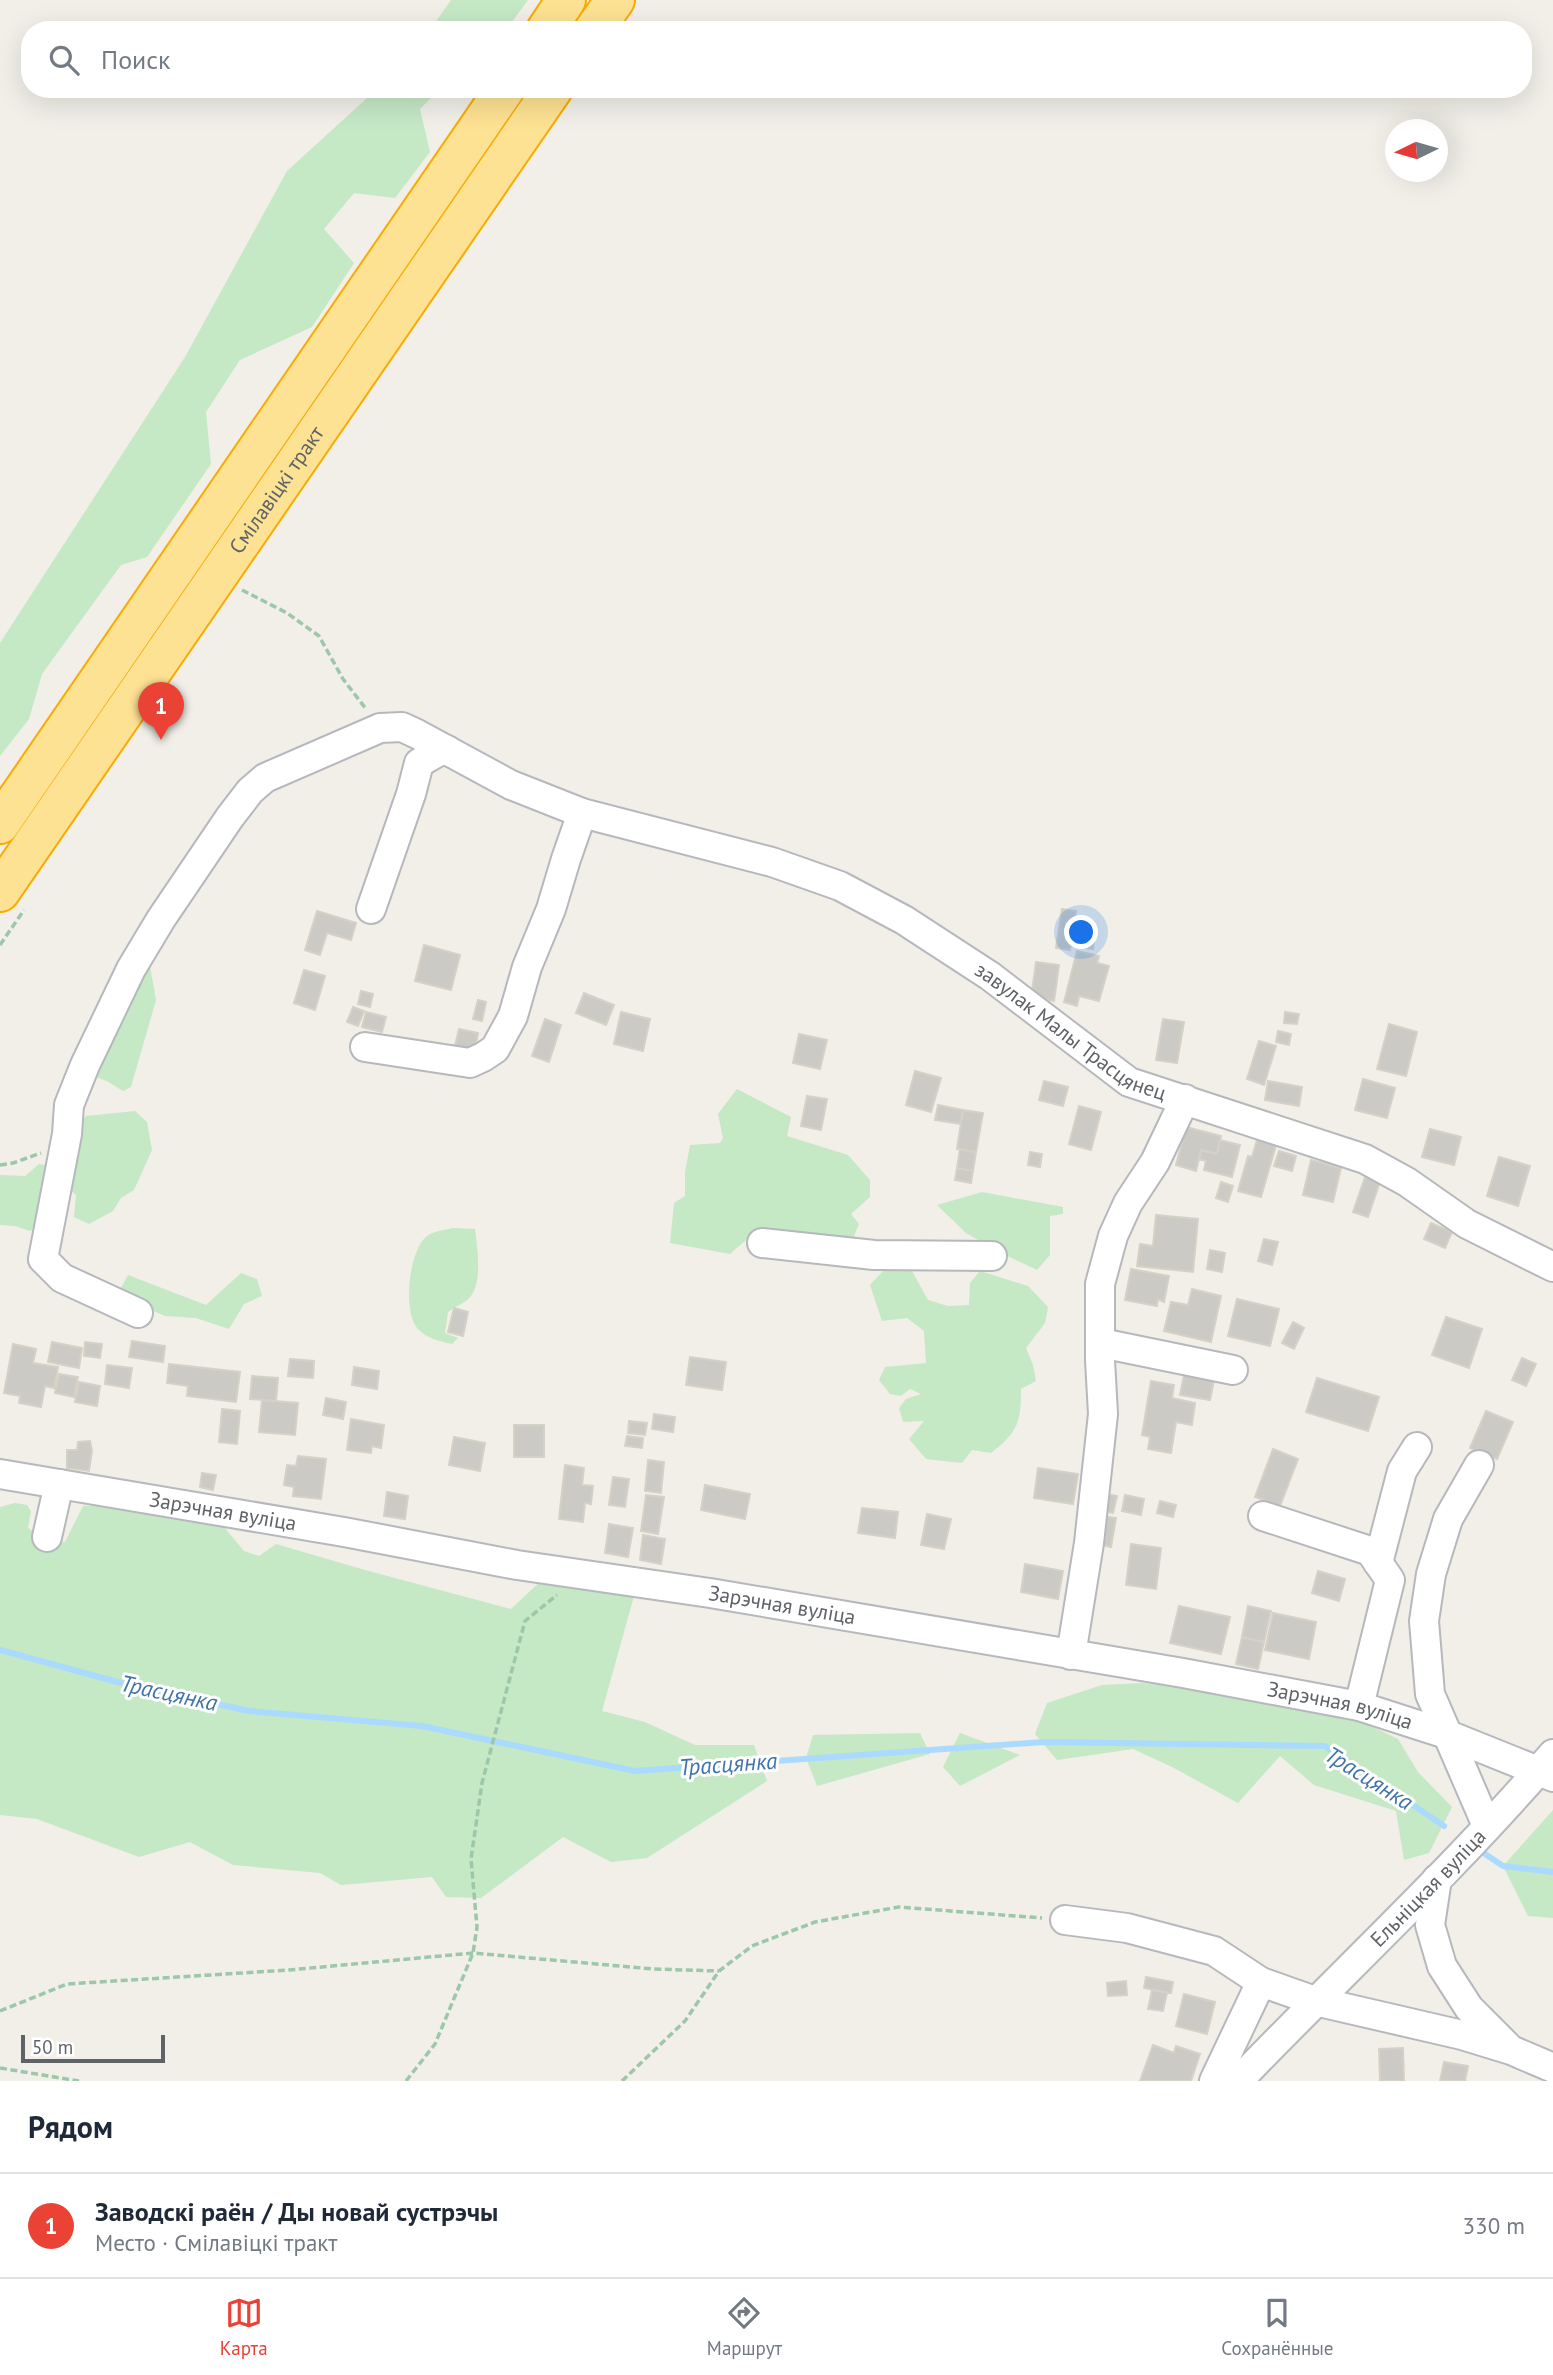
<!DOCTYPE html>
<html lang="ru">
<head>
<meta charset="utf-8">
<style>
  :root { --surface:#fff; --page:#f2f2f3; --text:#1f2937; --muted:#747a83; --line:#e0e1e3; --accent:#ea4335 }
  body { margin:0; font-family:"PT Sans",sans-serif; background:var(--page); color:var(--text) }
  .compass { position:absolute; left:1385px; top:119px; width:63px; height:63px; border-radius:50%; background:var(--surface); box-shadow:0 7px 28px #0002; rotate:265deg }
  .scale { position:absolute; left:21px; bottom:18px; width:144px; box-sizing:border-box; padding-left:7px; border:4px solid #5f6368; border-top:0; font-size:19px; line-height:24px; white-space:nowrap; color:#5f6368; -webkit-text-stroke:5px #fff; paint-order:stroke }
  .you { position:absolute; left:1082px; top:933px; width:24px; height:24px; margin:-18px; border:5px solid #fff; border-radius:50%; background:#1a73e8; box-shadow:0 0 0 10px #1a73e833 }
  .badge { display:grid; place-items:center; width:46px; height:46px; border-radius:50%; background:var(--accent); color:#fff; font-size:23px; font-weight:700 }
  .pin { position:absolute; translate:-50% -58px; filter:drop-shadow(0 2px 4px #0008) }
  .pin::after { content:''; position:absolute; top:37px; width:24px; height:21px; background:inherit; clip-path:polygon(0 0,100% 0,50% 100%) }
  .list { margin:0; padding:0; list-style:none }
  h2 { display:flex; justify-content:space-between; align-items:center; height:91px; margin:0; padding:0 28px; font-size:30px }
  h2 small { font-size:23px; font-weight:400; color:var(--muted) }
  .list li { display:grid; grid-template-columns:46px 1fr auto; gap:21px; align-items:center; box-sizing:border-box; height:105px; padding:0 28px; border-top:2px solid var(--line) }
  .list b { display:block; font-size:26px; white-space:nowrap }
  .list p { margin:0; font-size:23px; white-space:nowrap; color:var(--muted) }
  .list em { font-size:23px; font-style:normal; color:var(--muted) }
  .icon { flex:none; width:38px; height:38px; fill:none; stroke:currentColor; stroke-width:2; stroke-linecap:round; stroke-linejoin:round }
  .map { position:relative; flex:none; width:1553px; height:2081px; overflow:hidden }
  .search { position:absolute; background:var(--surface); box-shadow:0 7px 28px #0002; left:21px; right:21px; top:21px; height:77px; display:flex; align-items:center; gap:18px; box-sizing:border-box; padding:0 24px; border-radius:28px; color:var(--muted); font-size:26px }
  .sheet { height:196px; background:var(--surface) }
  nav { display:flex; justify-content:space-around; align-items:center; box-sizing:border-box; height:98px; border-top:2px solid var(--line); background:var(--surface); font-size:19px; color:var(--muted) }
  nav a { display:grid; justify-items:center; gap:4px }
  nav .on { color:var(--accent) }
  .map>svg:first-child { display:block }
  .green { fill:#c5e8c5 }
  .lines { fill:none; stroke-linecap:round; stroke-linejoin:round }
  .stream { stroke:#aadaff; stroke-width:6 }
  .building { fill:#cccac5; stroke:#d6d1c6; stroke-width:2 }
  .minor-casing { stroke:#b5b8bc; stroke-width:32 }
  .highway-casing { stroke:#f9ab00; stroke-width:42 }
  .path { stroke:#9cc7a9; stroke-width:3.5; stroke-dasharray:7 3.5; stroke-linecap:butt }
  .minor { stroke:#fff; stroke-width:28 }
  .highway { stroke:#fde293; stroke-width:38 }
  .labels { text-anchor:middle; stroke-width:6; stroke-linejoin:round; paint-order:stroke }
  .street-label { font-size:21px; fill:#5f6368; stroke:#fff }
  .water-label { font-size:23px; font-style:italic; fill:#4174aa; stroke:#fff }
</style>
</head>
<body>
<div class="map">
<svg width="1553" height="2081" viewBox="0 0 1553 2081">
  <rect width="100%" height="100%" fill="#f1efe8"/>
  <path class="green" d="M451,0H528L506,30H430Z
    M377,89H440L420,109L430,152L395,198L354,193L324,229L354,263L312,327L240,360L206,412L211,464L147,557L121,565L42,674L29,719L0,756V643L185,357L287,171Z
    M140,963L150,966L156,1000L131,1087L123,1091L107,1081L86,1074Z
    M737,1089L791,1117L787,1136L848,1155L870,1180V1197L851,1214L859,1224L852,1241L753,1234L730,1254L670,1243L674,1203L685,1196V1172L690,1145L720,1143L723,1138L718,1114Z
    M135,1111L147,1122L152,1150L134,1190L121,1198L113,1211L89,1224L74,1217L76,1195L64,1185L77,1127L86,1116Z
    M39,1164L53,1166L41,1224L30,1231L15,1226L0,1225V1175L25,1176Z
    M982,1192L1063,1207V1214L1050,1216V1255L1037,1270L999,1252L966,1233L937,1205Z
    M453,1228L475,1229C477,1248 484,1287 467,1300C461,1305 454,1307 448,1312L445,1333L458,1338L452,1344C439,1341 428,1339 418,1329C402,1313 409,1249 427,1236C434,1231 445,1230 453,1228Z
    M883,1271H912L928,1300L948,1306L969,1305L970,1283L980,1271L1028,1286L1048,1307L1045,1323L1026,1348L1033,1365L1036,1381L1021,1389C1021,1422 1018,1432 991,1453L972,1450L962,1463L926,1459L909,1439L924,1421L903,1422L899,1408L906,1399L921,1394L910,1389L901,1396L890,1394L879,1380L885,1367L926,1363L924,1331L907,1318L882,1321L870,1285Z
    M241,1273L257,1279L262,1296L244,1304L229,1329L196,1318L165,1316L117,1295L128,1275L206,1305Z
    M15,1503L27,1505L31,1511L28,1528L48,1541L65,1542L83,1506H127L224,1527L244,1551L259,1556L276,1544L365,1570L511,1609L545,1577L634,1596L602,1711L645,1722L695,1745H754L767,1781L647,1858L611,1862L563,1837L481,1898L446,1897L432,1877L341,1885L320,1873L233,1865L190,1842L139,1857L37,1819L0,1815V1507Z
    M1143,1683L1239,1695L1302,1711L1337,1710L1398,1739L1418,1772L1452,1807L1429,1853L1404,1860L1396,1811L1314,1785L1280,1756L1238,1803L1172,1767L1133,1749L1057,1760L1035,1734L1047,1703L1102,1685Z
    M920,1733L930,1754L817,1786L806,1758L813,1735Z
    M960,1733L1020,1755L960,1786L943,1767Z
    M1553,1810V1918L1528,1916L1503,1866Z"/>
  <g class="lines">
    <path class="stream" d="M0,1650L121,1683L249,1711L422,1726L635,1771L1044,1742L1325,1746L1444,1826
      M1485,1854L1503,1866L1553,1872"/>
  </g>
  <path class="building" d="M1062,909L1076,911L1070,950L1056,948Z
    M317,911L356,923L351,940L327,933L320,955L305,950Z
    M1074,926L1095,929L1093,949L1071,946Z
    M424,945L460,955L451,990L415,981Z
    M1077,951L1099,956L1097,963L1109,966L1099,1001L1079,996L1077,1006L1064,1002Z
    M1036,962L1059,965L1054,1001L1031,998Z
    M304,970L325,976L315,1010L294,1003Z
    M361,991L373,994L370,1007L358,1004Z
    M584,993L614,1005L606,1025L576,1013Z
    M478,1000L486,1002L482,1021L473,1019Z
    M353,1007L364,1011L358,1026L347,1022Z
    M366,1012L386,1017L382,1032L362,1027Z
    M621,1012L650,1019L643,1051L614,1044Z
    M1285,1012L1299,1014L1297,1024L1284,1023Z
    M545,1019L561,1025L549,1062L532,1056Z
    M1163,1019L1184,1022L1177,1063L1156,1060Z
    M1389,1024L1417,1032L1406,1076L1377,1069Z
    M459,1029L478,1033L475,1050L455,1046Z
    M1278,1031L1291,1034L1289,1045L1276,1042Z
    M799,1034L827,1040L820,1069L793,1063Z
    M1259,1041L1276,1046L1264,1085L1247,1079Z
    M915,1071L941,1078L931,1112L906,1105Z
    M1363,1079L1395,1088L1387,1118L1355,1110Z
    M1044,1081L1068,1087L1063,1106L1039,1100Z
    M1268,1081L1302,1087L1299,1106L1265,1100Z
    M807,1096L827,1099L821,1130L801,1126Z
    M938,1105L963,1110L961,1124L935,1120Z
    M1079,1106L1101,1112L1091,1150L1069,1144Z
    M963,1110L983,1113L976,1152L957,1149Z
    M1186,1127L1221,1136L1217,1154L1201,1150L1196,1171L1176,1165Z
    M1430,1129L1461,1137L1454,1165L1422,1157Z
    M1220,1140L1240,1145L1232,1177L1204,1170L1206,1161L1199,1159L1201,1150L1217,1154Z
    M1257,1140L1276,1145L1261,1197L1238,1191L1248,1156L1252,1157Z
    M960,1149L976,1152L973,1171L957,1168Z
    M1279,1151L1296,1156L1292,1171L1274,1166Z
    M1030,1152L1042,1154L1040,1167L1028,1165Z
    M1499,1157L1530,1166L1518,1206L1487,1196Z
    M1311,1160L1341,1168L1333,1202L1303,1195Z
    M957,1168L973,1171L971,1183L955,1180Z
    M1365,1177L1380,1182L1368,1217L1353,1212Z
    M1221,1182L1233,1186L1228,1202L1216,1198Z
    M1156,1215L1198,1219L1193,1272L1137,1266L1140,1244L1153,1246Z
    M1431,1223L1452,1232L1445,1248L1424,1239Z
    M1264,1239L1278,1242L1272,1265L1258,1261Z
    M1210,1250L1225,1253L1222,1272L1207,1269Z
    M1131,1269L1169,1276L1164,1302L1158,1299L1157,1306L1125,1300Z
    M1192,1289L1221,1296L1211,1342L1164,1331L1171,1302L1188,1305Z
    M1237,1299L1279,1309L1270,1346L1228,1336Z
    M454,1308L468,1312L463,1336L448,1332Z
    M1446,1317L1482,1329L1469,1368L1432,1355Z
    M1293,1322L1304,1328L1294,1349L1282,1343Z
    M132,1341L165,1346L163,1362L129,1357Z
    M52,1342L82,1348L79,1368L48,1362Z
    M85,1342L102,1344L100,1358L84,1356Z
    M13,1344L36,1349L33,1363L58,1367L54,1388L45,1386L41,1407L19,1403L20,1396L4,1393Z
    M690,1357L726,1362L722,1390L686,1385Z
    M1522,1358L1536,1364L1526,1386L1512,1380Z
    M290,1359L314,1361L313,1378L288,1376Z
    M169,1364L240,1372L236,1402L187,1396L188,1386L167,1383Z
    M107,1365L132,1368L129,1388L105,1384Z
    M354,1367L379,1371L377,1389L352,1385Z
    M1185,1370L1215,1376L1210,1400L1180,1395Z
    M59,1374L78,1377L74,1397L55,1393Z
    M252,1376L278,1378L276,1401L250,1399Z
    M1317,1378L1379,1397L1368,1431L1306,1412Z
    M1151,1381L1174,1385L1172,1398L1195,1403L1192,1425L1176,1422L1171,1453L1148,1449L1150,1437L1142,1435Z
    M79,1382L100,1386L97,1406L75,1402Z
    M326,1398L346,1402L343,1419L323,1415Z
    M262,1400L298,1403L295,1435L259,1432Z
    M222,1409L240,1411L237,1444L219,1442Z
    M1486,1411L1513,1422L1497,1459L1470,1448Z
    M654,1414L675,1417L673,1432L652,1429Z
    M351,1419L384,1425L381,1448L372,1446L371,1453L347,1450Z
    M629,1421L647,1423L645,1435L628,1433Z
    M514,1425H544V1457H514Z
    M627,1436L643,1438L642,1448L625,1446Z
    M454,1437L485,1443L480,1471L449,1465Z
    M90,1441L92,1451L89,1471L67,1468V1450H77L78,1442Z
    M1273,1449L1298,1459L1280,1506L1255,1497Z
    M298,1456L326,1459L321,1499L293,1496L294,1487L284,1485L287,1465L296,1466Z
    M648,1460L664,1462L661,1493L645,1491Z
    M565,1465L584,1468L582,1485L593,1486L591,1504L585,1503L583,1522L559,1519Z
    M1038,1468L1078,1474L1073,1504L1034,1498Z
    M202,1473L216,1475L213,1490L200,1487Z
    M613,1477L629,1479L625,1507L609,1505Z
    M705,1485L750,1494L745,1519L701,1510Z
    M387,1492L408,1496L405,1519L384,1516Z
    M1106,1494L1117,1496L1113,1513L1103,1511Z
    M646,1495L664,1497L658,1534L641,1531Z
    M1125,1495L1144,1499L1141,1515L1122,1511Z
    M1160,1501L1176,1505L1173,1517L1157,1513Z
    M862,1508L898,1512L895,1538L858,1533Z
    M927,1514L951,1519L944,1549L921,1545Z
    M1103,1516L1116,1518L1111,1547L1098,1544Z
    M609,1524L633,1528L628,1557L605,1553Z
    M643,1535L665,1539L661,1564L640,1560Z
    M1131,1544L1161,1548L1156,1589L1126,1585Z
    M1025,1564L1063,1571L1058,1599L1021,1592Z
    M1318,1571L1345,1579L1339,1601L1312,1593Z
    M1179,1606L1230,1617L1221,1654L1170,1643Z
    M1248,1606L1271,1611L1264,1642L1242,1637Z
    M1273,1613L1316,1622L1309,1659L1265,1650Z
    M1242,1637L1264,1642L1258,1669L1236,1664Z
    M1146,1977L1173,1982L1171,1993L1144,1988Z
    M1126,1981L1127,1995L1108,1996L1107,1983Z
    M1152,1990L1167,1993L1163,2011L1148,2009Z
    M1184,1994L1215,2002L1207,2034L1176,2026Z
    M1153,2045L1174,2053L1176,2046L1200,2054L1191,2081H1140Z
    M1403,2048L1404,2081H1380L1379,2049Z
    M1444,2062L1468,2066L1465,2081H1440Z"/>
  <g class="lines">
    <g class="minor-casing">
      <g id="minor">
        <path d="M371,909L411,794L419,763L438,752L447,750"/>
        <path d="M365,1047L470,1063L483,1057L495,1049L513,1016L527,967L551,909L566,859L582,813"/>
        <path d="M762,1243L874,1255L992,1256"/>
        <path id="s1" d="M138,1313L62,1278L43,1259L67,1134L69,1105L85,1065L131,969L161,919L230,817L250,791L265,778L380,728L402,727L417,734L511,785L582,813L772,862L840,886L904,920L990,976L1129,1082L1365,1159L1407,1182L1467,1224L1553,1267"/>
        <path d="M1101,1343L1233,1370"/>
        <path d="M1479,1465L1448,1519L1431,1574L1424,1621L1430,1694L1487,1826"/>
        <path id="s2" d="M0,1474L344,1532L517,1565L710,1593L1183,1673L1359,1706L1446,1734L1553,1777"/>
        <path d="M1263,1516L1370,1551L1390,1580L1359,1706"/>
        <path d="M47,1537L59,1484"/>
        <path d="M1378,1563L1402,1471L1417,1447"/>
        <path d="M1071,1655L1089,1543L1103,1414L1100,1360V1284L1113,1236L1128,1203L1155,1162L1185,1099"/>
        <path d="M1437,1879L1430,1925L1442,1966L1469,2008L1507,2046"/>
        <path d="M1065,1920L1127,1928L1214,1951L1261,1982L1315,2001L1462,2035L1511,2050L1553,2068"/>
        <path d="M1214,2081L1261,1982"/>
        <path id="s3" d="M1238,2081C1343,1972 1454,1869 1553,1754"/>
      </g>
    </g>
    <g class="highway-casing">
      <g id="highway">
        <path d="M546,30L566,0"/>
        <path d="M594,30L615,0"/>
        <path d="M0,824L505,89"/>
        <path id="s4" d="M0,892L553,89"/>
      </g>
    </g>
    <path class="path" d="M242,590L287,613L319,636L343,679L366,709
      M0,945L24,910
      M0,1165L13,1163L41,1153
      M0,2011L67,1984L289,1970L473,1953L653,1969L719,1971
      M0,2068L79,2081
      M406,2081L435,2044L473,1953L477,1927L471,1859L482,1783L525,1621L557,1595
      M622,2081L685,2021L719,1971L752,1946L815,1922L899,1907L1042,1918"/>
    <use href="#minor" class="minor"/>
    <use href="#highway" class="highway"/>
  </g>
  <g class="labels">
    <g class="street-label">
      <text dy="7" stroke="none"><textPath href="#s4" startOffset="488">Смілавіцкі тракт</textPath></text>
      <text dy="7" stroke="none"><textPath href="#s1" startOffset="1540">завулак Малы Трасцянец</textPath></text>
      <text dy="7" stroke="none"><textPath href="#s2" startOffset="226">Зарэчная вуліца</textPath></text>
      <text dy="7" stroke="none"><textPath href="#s2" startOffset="793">Зарэчная вуліца</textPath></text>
      <text dy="7" stroke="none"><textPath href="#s2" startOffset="1360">Зарэчная вуліца</textPath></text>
      <text dy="7" stroke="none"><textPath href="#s3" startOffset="271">Ельніцкая вуліца</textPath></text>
    </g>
    <g class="water-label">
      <text transform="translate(169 1693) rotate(12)" y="8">Трасцянка</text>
      <text transform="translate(728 1764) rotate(-4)" y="8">Трасцянка</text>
      <text transform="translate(1369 1778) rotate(32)" y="8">Трасцянка</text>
    </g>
  </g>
</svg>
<svg class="compass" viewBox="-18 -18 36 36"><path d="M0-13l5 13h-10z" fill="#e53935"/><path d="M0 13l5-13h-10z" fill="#747a83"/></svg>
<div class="scale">50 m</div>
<div class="you"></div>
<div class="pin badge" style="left:161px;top:740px">1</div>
<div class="search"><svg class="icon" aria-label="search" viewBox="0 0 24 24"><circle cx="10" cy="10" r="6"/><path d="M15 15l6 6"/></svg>Поиск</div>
</div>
<section class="sheet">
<h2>Рядом<small></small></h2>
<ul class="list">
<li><span class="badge">1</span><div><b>Заводскі раён / Ды новай сустрэчы</b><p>Место · Смілавіцкі тракт</p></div><em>330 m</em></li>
</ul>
</section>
<nav>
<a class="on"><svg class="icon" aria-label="map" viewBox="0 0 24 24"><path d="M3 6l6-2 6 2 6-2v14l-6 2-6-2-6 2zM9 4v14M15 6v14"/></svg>Карта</a>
<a><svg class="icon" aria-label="directions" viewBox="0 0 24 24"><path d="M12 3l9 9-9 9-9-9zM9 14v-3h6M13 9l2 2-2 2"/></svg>Маршрут</a>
<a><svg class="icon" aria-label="saved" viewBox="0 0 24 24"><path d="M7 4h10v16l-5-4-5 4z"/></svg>Сохранённые</a>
</nav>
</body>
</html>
